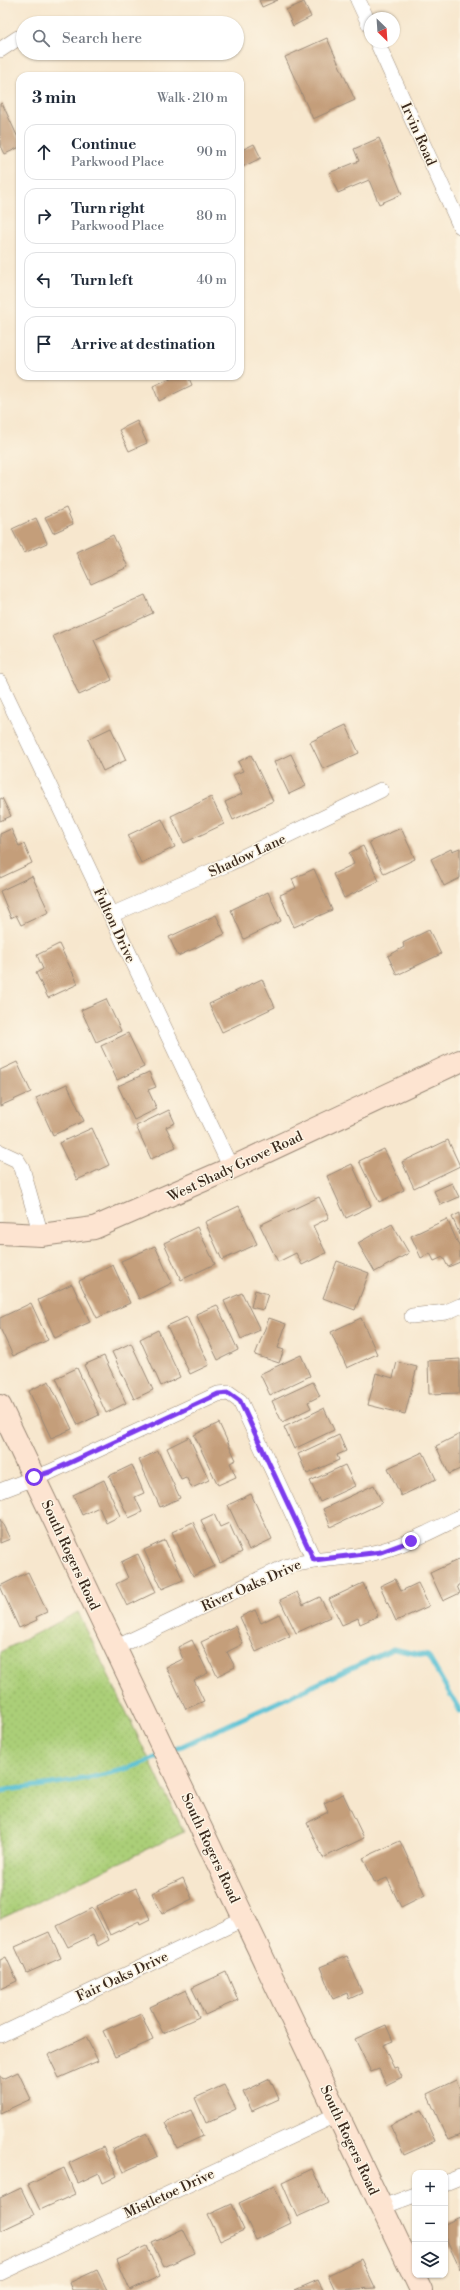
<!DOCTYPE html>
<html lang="en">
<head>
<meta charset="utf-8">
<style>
  :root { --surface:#fff; --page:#f6f6f7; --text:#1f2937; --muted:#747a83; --line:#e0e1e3 }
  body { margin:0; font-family:"Libre Bodoni",serif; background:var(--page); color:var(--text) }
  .controls { position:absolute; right:12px; bottom:12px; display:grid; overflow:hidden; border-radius:8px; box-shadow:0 1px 3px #0004 }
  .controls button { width:36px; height:36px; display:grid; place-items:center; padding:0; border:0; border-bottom:1px solid var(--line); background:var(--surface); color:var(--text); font:20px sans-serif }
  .compass { position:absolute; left:364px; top:12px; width:36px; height:36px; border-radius:50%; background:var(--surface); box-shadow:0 1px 3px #0004; rotate:155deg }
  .stop { position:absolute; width:12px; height:12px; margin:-9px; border:3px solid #7c3aed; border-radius:50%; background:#fff }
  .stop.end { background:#7c3aed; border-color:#fff; box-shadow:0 1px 4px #0008 }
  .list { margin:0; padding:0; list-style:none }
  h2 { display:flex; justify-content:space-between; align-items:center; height:52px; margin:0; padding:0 16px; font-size:17px }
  h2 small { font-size:13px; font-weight:400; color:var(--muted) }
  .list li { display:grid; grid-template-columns:26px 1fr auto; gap:12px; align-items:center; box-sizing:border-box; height:56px; margin:0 8px 8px; padding:0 8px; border:1px solid var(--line); border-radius:12px }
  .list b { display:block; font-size:15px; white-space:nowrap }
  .list p { margin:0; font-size:13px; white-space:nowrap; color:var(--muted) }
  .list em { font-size:13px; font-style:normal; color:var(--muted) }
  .icon { flex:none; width:22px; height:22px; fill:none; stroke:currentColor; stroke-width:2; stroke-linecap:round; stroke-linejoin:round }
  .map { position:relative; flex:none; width:460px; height:2290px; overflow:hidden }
  .search { position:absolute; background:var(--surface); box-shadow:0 1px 3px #0004; left:16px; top:16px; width:228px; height:44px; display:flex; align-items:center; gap:10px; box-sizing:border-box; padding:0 14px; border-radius:22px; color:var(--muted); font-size:15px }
  .panel { position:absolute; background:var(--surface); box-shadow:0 1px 3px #0004; left:16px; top:72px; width:228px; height:308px; border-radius:12px }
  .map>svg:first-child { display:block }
  .green { fill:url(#green-dots); stroke:#737c4b }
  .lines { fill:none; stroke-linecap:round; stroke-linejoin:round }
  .stream { stroke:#57c0d4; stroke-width:5 }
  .building { fill:#c49e7a }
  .street-casing { stroke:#998876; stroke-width:16 }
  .secondary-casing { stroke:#998876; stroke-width:24 }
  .street { stroke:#fff; stroke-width:15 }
  .secondary { stroke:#fde4d1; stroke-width:22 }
  .route { stroke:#7c3aed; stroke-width:5 }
  .labels { text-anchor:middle; stroke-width:3; stroke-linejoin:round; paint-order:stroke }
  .street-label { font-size:14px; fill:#3b2a1e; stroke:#fcf5e5 }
</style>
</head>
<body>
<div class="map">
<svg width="460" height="2290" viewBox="0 0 460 2290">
  <defs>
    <pattern id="green-dots" width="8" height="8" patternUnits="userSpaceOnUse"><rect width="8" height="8" fill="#abcf78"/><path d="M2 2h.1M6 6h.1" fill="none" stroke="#94b267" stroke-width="1.8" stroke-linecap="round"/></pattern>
  </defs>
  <rect width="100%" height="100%" fill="#fcf5e5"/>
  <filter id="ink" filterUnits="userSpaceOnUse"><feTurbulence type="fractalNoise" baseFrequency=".025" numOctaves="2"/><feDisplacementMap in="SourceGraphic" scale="8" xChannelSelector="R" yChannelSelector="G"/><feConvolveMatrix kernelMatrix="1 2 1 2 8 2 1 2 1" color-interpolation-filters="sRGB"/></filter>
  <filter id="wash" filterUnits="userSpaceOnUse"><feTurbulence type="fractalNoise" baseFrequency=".012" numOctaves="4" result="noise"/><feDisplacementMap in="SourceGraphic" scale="16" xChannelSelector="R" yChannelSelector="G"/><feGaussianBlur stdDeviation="0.9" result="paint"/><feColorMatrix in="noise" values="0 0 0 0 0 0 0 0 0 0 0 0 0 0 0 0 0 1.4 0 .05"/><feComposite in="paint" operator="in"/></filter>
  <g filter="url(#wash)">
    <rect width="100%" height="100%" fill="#f7e7ce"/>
    <path class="green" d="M78,1612L184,1832L0,1919V1652Z"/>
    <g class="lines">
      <path class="stream" d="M169,1752L393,1649L428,1656L460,1711
        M0,1791C54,1783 110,1779 160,1756"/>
    </g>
    <g id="blocks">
      <path class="building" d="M259,0H278L262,7Z
        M304,2L311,17L293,26L286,10Z
        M327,38L355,100L313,119L285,57Z
        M2,103L20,142V147L5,154L0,144V104Z
        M379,138L402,194L379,204L369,180L338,193L329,173L359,161L354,149Z
        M254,144L261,158L240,168V151Z
        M175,376H188L192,385L159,401L153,386Z
        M137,421L147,443L129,451L119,430Z
        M66,508L73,524L53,533L45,517Z
        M36,518L47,543L24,553L12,529Z
        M113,535L128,567L91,584L76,552Z
        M145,595L153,613L94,640L112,680L79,695L53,636Z
        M346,725L359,753L323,769L310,742Z
        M111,728L126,760L103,771L88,739Z
        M291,754L306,786L289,794L274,762Z
        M251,755L273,801L233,820L225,802L242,794L233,775L243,771L238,762Z
        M211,797L224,824L184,843L171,816Z
        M2,798L11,816L0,821V799Z
        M162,819L175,847L141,863L128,835Z
        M401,828L415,859L384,874L369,842Z
        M11,829L19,846L24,844L32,863L0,878V834Z
        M363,846L379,881L344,898L333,874L354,864L349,853Z
        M460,848V878L444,886L431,859L451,849L452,851Z
        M314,869L332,910L294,927L280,895L296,888L292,879Z
        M32,876L49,912L21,925L16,915L11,918L0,891Z
        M268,892L281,921L244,939L231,910Z
        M216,915L225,934L178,956L169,937Z
        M429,930L441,954L397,975L388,956L404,947L403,943Z
        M59,944L78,984L48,998L36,973L43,969L37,955Z
        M262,979L275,1007L222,1032L209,1004Z
        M106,999L121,1031L96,1042L81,1010Z
        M128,1033L144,1067L117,1080L101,1046Z
        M17,1062L31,1092L0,1106V1070Z
        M149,1072L156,1087L148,1090L157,1109L134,1120L118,1086Z
        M67,1084L84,1121L53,1135L36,1098Z
        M169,1110L175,1123L166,1127L176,1147L151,1159L136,1126Z
        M92,1128L109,1165L77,1180L59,1143Z
        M448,1140L460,1166L414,1188L402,1162Z
        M384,1149L404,1190L379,1202L359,1161Z
        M352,1164L371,1206L346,1218L327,1176Z
        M452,1183L459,1197L441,1205L434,1191Z
        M319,1197L329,1218L313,1226L326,1253L302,1265L296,1253L278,1262L260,1225Z
        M239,1206L257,1244L222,1260L205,1222Z
        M460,1213V1235L452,1217Z
        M447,1219L460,1248V1262L448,1267L443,1257L434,1261L430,1253L421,1258L411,1236Z
        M392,1224L409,1253L375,1272L358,1243Z
        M197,1227L215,1264L181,1280L164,1243Z
        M155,1246L172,1283L139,1299L121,1261Z
        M337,1261L369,1273L355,1310L323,1298Z
        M113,1265L130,1303L97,1318L79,1281Z
        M72,1284L90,1322L55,1338L38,1300Z
        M255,1290L268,1294L263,1310L251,1307Z
        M242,1293L260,1330L241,1339L224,1301Z
        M31,1303L48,1340L13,1356L0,1328V1318Z
        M217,1305L238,1350L218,1360L196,1314Z
        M187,1317L209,1365L190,1374L167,1326Z
        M269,1318L286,1324L278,1348L284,1350L279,1363L255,1355Z
        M361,1318L377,1354L347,1368L331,1332Z
        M158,1330L180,1377L161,1386L140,1339Z
        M131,1343L153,1390L134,1399L112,1352Z
        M301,1355L310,1376L270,1395L260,1374Z
        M104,1356L126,1403L106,1413L84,1365Z
        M460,1359V1393L429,1394L428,1361Z
        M397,1362L417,1367L405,1414L368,1405L376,1373L393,1378Z
        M77,1368L99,1415L78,1425L56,1378Z
        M49,1381L72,1429L51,1438L29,1391Z
        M313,1382L320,1396L308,1402L311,1408L282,1422L272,1401Z
        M324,1408L334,1430L294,1449L284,1427Z
        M219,1423L236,1460L230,1463L236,1477L218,1485L194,1435Z
        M460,1434V1469L449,1474L436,1446Z
        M339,1435L346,1451L337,1455L339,1460L307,1474L298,1454Z
        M189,1437L209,1480L192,1488L186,1477L181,1479L167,1448Z
        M158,1451L180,1498L160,1507L139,1460Z
        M423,1452L436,1479L401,1496L388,1468Z
        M132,1465L144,1493L135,1497L142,1512L129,1518L109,1476Z
        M345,1465L355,1486L320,1502L310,1481Z
        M104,1480L120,1516L106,1523L99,1507L82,1515L73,1495Z
        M374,1485L382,1503L331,1527L323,1509Z
        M251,1494L272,1539L249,1550L228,1505Z
        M214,1514L220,1527L229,1523L242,1552L220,1563L201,1520Z
        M0,1519L10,1539L0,1543Z
        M193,1522L214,1566L193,1576L172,1532Z
        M165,1540L183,1580L162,1589L144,1550Z
        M138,1554L156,1592L127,1606L116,1584L128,1578L121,1562Z
        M460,1559V1584L457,1586L460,1593L443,1601L430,1573Z
        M28,1572L47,1612L36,1617L37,1620L19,1628L0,1586Z
        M395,1579L401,1591L418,1583L429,1606L396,1621L380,1586Z
        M363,1583L378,1616L360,1624L358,1618L342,1625L329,1599Z
        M297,1592L303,1605L320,1597L330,1617L296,1633L280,1600Z
        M255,1610L261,1623L279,1614L290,1636L256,1652L240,1617Z
        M235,1626L243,1644L227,1652L235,1667L217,1676L201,1642Z
        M192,1640L208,1673L194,1680L204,1701L186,1709L166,1667L183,1659L178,1647Z
        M343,1794L364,1838L323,1858L307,1823L328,1812L324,1803Z
        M400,1841L425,1895L401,1907L387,1878L375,1883L363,1858Z
        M183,1878L192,1899L162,1914L152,1893Z
        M136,1888L150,1919L140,1924L139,1921L110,1935L97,1906Z
        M93,1908L109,1940L98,1946L93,1935L68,1947L57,1926Z
        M49,1932L61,1958L27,1973L15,1947Z
        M347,1956L362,1993L349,1999L347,1993L333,1999L320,1967Z
        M6,1957L17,1981L0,1989V1960Z
        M226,1972L238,2000L205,2015L192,1988Z
        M186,1990L199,2017L163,2033L150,2007Z
        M141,2014L153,2040L115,2057L103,2031Z
        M386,2025L393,2041L383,2045L394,2068L397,2067L402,2077L386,2085L379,2069L371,2072L355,2039Z
        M86,2037L98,2061L59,2078L48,2055Z
        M18,2072L31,2099L0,2113V2075L3,2079Z
        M270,2079L279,2099L252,2111L243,2092Z
        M456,2080L460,2089V2135L448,2140L427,2094Z
        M224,2085L236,2109L206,2123L195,2098Z
        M191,2110L203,2136L177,2148L165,2122Z
        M421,2110L435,2141L404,2155L390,2125Z
        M147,2133L158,2156L123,2172L112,2149Z
        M103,2147L117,2176L103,2183L99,2173L78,2183L69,2163Z
        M64,2168L75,2194L40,2210L28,2185Z
        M312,2169L328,2203L297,2217L282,2183Z
        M274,2186L291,2223L256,2240L239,2203Z
        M21,2188L34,2215L0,2231V2198Z
        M232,2204L244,2230L220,2241L208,2215Z
        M460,2217V2269L445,2237V2224Z
        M183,2229L195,2253L164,2267L152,2243Z
        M147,2246L160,2276L130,2290L117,2260Z
        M361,2259L375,2288L335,2290L328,2275Z
        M97,2270L107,2290H72L69,2283Z
        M318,2280L323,2290H295Z"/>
    </g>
  </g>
  <g filter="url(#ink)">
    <use href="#blocks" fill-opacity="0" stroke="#998876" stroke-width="1"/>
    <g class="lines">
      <g class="street-casing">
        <path id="street" d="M358,0L370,26
          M377,42L460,226
          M0,50L18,38
          M0,682L231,1168
          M111,915L228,864L381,790
          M0,1152L17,1160L22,1168L41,1235
          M412,1316L446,1312L460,1306
          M0,1491L50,1472L218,1394L229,1393L240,1401L314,1560
          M115,1648L285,1567C316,1557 350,1560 381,1551C409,1543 434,1530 460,1517
          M0,2035L245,1918
          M445,2183L460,2177
          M382,2207L415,2195
          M0,2273L338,2114"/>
      </g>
      <g class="secondary-casing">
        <path id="secondary" d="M0,1233L41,1235L94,1228L227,1170L460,1061
          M0,1406L421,2290"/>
      </g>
      <use href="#street" class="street"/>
      <use href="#secondary" class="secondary"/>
    </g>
  </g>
  <g class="lines" filter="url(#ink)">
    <path class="route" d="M34,1477L50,1472L218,1394L229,1393L240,1401L314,1560L381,1552L411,1541"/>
  </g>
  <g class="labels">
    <g class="street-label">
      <text transform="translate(419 134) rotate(66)" y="5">Irvin Road</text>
      <text transform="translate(247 855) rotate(-25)" y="5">Shadow Lane</text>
      <text transform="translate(115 925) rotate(65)" y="5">Fulton Drive</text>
      <text transform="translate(235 1166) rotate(-25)" y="5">West Shady Grove Road</text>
      <text transform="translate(71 1555) rotate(65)" y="5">South Rogers Road</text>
      <text transform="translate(251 1585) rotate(-24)" y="5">River Oaks Drive</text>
      <text transform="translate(211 1848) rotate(65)" y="5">South Rogers Road</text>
      <text transform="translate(122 1976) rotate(-25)" y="5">Fair Oaks Drive</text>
      <text transform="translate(350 2140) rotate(65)" y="5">South Rogers Road</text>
      <text transform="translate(169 2193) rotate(-25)" y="5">Mistletoe Drive</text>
    </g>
  </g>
</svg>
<div class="controls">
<button>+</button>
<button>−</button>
<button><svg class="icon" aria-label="layers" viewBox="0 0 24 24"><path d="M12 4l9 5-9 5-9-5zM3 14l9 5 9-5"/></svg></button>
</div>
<svg class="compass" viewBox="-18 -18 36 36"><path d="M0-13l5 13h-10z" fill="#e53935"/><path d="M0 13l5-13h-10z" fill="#747a83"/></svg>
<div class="stop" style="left:34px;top:1477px"></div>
<div class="stop end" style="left:411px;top:1541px"></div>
<div class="search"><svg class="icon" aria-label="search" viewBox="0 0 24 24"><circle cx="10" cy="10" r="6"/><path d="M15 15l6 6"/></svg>Search here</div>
<section class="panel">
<h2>3 min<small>Walk · 210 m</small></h2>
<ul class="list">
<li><svg class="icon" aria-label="ahead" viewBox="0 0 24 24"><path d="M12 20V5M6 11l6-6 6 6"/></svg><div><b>Continue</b><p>Parkwood Place</p></div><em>90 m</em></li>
<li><svg class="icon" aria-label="right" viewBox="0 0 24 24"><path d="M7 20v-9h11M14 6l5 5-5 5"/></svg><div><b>Turn right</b><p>Parkwood Place</p></div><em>80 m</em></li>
<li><svg class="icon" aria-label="left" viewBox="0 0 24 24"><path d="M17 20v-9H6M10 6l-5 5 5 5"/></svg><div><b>Turn left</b></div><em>40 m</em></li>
<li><svg class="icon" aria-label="arrive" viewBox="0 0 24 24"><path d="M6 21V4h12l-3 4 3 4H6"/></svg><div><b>Arrive at destination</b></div></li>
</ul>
</section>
</div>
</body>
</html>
